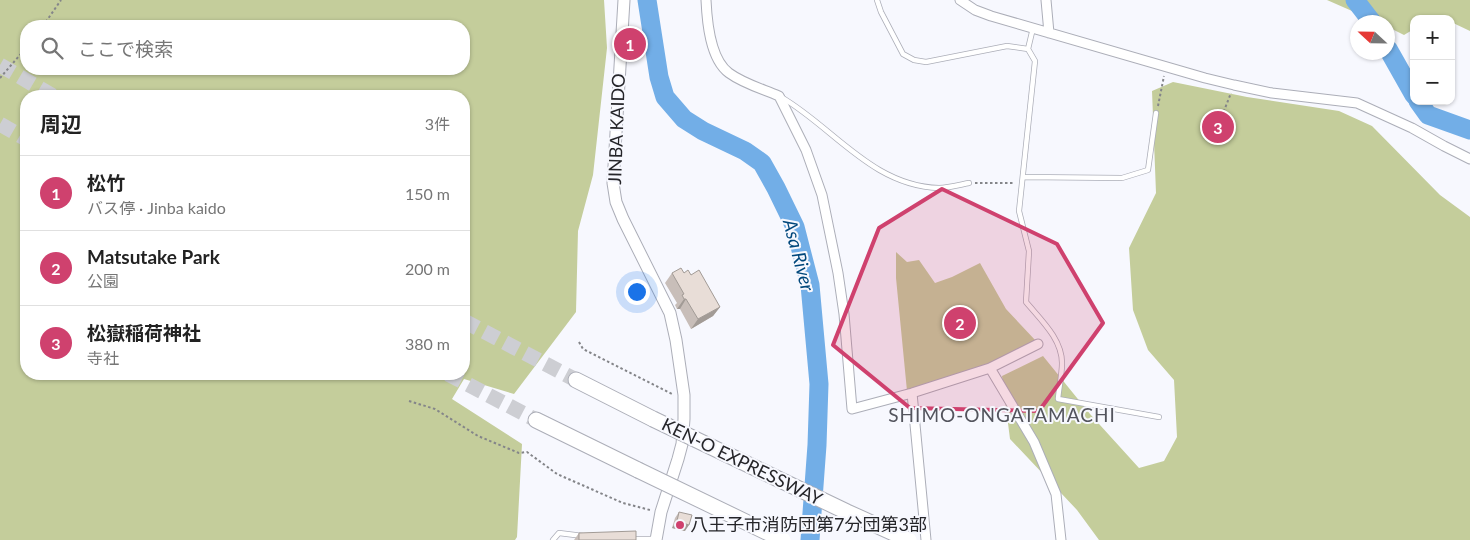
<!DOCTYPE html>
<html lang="ja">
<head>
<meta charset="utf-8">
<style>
  :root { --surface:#fff; --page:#f6f6f6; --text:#222; --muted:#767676; --line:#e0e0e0; --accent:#cf416e }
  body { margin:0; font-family:Lato,"Noto Sans JP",sans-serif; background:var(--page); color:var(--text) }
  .controls { position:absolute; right:15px; top:15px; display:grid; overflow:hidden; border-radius:10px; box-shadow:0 1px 4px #0004 }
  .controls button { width:45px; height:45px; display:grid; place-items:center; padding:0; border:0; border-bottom:1px solid var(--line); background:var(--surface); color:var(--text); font:25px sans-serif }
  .compass { position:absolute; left:1350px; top:15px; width:45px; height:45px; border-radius:50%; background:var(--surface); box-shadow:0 1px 4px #0004; rotate:292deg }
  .you { position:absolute; left:636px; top:291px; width:18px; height:18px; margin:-12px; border:4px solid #fff; border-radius:50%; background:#1a73e8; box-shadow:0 0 0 8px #1a73e833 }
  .badge { display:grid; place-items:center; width:32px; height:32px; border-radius:50%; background:var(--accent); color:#fff; font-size:16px; font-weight:700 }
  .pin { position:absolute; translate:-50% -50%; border:2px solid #fff; box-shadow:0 1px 5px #0006 }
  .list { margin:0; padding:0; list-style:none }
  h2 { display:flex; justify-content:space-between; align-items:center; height:65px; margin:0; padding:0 20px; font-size:21px }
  h2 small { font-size:16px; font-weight:400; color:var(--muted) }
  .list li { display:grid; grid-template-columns:32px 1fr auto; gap:15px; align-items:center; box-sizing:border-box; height:75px; padding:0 20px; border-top:1px solid var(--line) }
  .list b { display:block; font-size:19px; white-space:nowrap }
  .list p { margin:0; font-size:16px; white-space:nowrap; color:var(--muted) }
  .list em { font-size:16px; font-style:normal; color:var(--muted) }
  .icon { flex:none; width:28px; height:28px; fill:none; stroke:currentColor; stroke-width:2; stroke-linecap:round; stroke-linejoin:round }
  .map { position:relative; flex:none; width:1470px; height:540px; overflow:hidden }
  .search { position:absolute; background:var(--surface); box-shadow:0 1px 4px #0004; left:20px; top:20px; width:450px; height:55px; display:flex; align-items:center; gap:12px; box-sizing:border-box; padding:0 18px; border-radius:20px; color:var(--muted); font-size:19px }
  .panel { position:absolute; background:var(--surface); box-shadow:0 1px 4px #0004; left:20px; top:90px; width:450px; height:290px; border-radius:20px }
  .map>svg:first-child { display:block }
  .green { fill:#c4cd9b; fill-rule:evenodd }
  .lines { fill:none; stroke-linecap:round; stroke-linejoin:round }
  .river { stroke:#72aee7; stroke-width:19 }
  .motorway-tunnel { stroke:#cdced3; stroke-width:15; stroke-dasharray:15 8; stroke-linecap:butt }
  .service-casing { stroke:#acaeb8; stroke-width:6 }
  .minor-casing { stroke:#acaeb8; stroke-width:11 }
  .secondary-casing { stroke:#acaeb8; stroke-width:13 }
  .motorway-casing { stroke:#acaeb8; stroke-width:17 }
  .path { stroke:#848589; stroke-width:2; stroke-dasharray:2.5 2.5; stroke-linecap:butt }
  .service { stroke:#fff; stroke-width:4.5 }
  .minor { stroke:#fff; stroke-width:9 }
  .secondary { stroke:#fff; stroke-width:11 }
  .motorway { stroke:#fff; stroke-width:15 }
  .motorway-bridge-casing { stroke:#acaeb8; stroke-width:17; stroke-linecap:butt }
  .motorway-bridge { stroke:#fff; stroke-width:15 }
  .wall { fill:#c8beb9 }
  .shaded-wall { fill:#a29b96 }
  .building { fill:#e8ddd7; stroke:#a29b96 }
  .marked { fill:#cf416e; fill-opacity:0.2; stroke:#cf416e; stroke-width:4; stroke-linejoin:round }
  .poi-dot { fill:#cf416e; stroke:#f7f8fe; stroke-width:2 }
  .labels { text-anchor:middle; stroke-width:4; stroke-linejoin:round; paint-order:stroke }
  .street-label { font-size:18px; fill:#252529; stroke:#f7f8fe }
  .poi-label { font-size:18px; fill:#252529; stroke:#f7f8fe; text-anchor:start }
  .water-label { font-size:19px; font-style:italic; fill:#00477b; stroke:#f7f8fe }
  .neighbourhood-label { font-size:19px; letter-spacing:1px; fill:#53545d; stroke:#f7f8fe }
</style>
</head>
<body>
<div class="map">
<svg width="1470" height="540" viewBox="0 0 1470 540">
  <rect width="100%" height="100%" fill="#f7f8fe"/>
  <path class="green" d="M0,0H604L607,48L593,175L578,231L576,312L514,394L464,379L452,399L522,444L517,537L515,540H0ZM26,26H464V69H26ZM464,96V374H26V96Z
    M1327,0H1470V31L1451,22V19H1443L1437,16L1432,19H1414V29L1404,35L1388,27V22H1377Z
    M1173,82L1247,97L1339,111L1372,126L1440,195L1470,217V540H1099L1077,510L1010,439L1002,376L1043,356L1090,414L1139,468L1164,461L1177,437L1174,380L1148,350L1133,310L1129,248L1156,193L1152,91Z
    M896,252L907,262L919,260L935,283L952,277L980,263L1006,309L1036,341L988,365L907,391L896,278Z"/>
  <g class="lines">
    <path class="river" d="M647,0L659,77L665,97L684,119L703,131L745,151L762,163L776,188L795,227L810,285L819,384L817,445L810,540
      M1355,0L1372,22
      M1388,49L1414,95
      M1418,101L1428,115L1470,130"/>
    <path class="motorway-tunnel" d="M0,65L53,96
      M0,124L26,139
      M464,321L576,380
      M448,374L536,420"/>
    <g class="service-casing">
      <path id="service" d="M877,0L881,12L903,54L914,60L926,62L1007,46L1028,49L1035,61L1019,211L1029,251L1026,302C1041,320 1062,339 1062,363C1062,375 1059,387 1058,399L1159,417
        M1028,49L1033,28
        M781,97C833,127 872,186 939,188C948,188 959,185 969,183
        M1023,177L1122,178L1148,170L1156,113
        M630,539H655
        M553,540L559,533L583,536"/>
    </g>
    <g class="minor-casing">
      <path id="minor" d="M706,0C707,22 710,59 729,73C744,84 763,89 779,96L806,150L822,195L838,273L844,314L852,409L912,393L990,368L1038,344
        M960,0L975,10L991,16L1205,78L1234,85L1272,93L1357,103L1412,128L1444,146L1470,159
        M1046,0L1049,33
        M990,368L1034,442L1056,494L1061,540
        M912,393L926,540"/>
    </g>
    <g class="secondary-casing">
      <path id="secondary" d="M624,0L613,183L616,202L623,219L670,313L676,340L684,395V419L682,444L678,459L661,512L656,540"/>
    </g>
    <g class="motorway-casing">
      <path id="motorway" d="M576,380L653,419
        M536,420L638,470"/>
    </g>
    <path class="path" d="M43,26L61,0
      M0,78L26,48
      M1158,106L1164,76
      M1220,121L1231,93
      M975,183H1015
      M579,342L583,349L674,395
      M409,401L435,409L478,436L519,453L527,452L557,474L623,503L650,510"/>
    <use href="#service" class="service"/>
    <use href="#minor" class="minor"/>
    <use href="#secondary" class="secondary"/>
    <use href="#motorway" class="motorway"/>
    <g class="motorway-bridge-casing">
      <path id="motorway-bridge" d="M653,419L847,512L909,540
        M638,470L783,540"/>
    </g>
    <use href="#motorway-bridge" class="motorway-bridge"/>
  </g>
  <path class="wall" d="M672,273H684L691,275L720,307L713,316L691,329L680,309H677L675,305L677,303L665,283Z
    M679,512L685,531L672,528L675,518Z
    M579,533L636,540H574Z"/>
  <path class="shaded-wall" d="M684,299H686L680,309H677Z
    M720,307L713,316L691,329L698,319Z
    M677,521L689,525L685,531L672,528Z"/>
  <path class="building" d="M681,268L684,273L688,270L691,275L699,270L720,307L698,319L686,299H684L682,295L684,294L672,273Z
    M679,512L692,515L689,525L677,521Z
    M636,531V540H579V533Z"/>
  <path class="marked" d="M942,189L1057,244L1103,323L1039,411L910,408L833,345L879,228Z"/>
  <circle class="poi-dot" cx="680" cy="525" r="5"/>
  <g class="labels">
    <g class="street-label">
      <text transform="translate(617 129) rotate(-88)" y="6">JINBA KAIDO</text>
      <text transform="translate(742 462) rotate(26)" y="6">KEN-O EXPRESSWAY</text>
    </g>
    <g class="poi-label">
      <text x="690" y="531">八王子市消防団第7分団第3部</text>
    </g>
    <g class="water-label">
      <text transform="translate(799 255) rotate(75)" y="7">Asa River</text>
    </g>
    <g class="neighbourhood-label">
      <text x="1002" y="422">SHIMO-ONGATAMACHI</text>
    </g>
  </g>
</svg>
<div class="controls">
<button>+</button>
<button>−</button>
</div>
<svg class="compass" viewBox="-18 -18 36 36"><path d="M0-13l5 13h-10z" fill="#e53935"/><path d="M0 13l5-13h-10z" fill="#767676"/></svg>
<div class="you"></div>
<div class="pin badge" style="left:630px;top:44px">1</div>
<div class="pin badge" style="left:960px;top:323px">2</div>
<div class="pin badge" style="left:1218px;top:127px">3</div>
<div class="search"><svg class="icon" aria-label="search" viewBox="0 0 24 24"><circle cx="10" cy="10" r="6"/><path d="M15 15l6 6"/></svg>ここで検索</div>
<section class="panel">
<h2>周辺<small>3件</small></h2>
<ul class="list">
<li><span class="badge">1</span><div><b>松竹</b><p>バス停 · Jinba kaido</p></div><em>150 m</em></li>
<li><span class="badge">2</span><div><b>Matsutake Park</b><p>公園</p></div><em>200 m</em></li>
<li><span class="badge">3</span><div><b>松嶽稲荷神社</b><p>寺社</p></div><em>380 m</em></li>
</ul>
</section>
</div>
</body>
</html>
